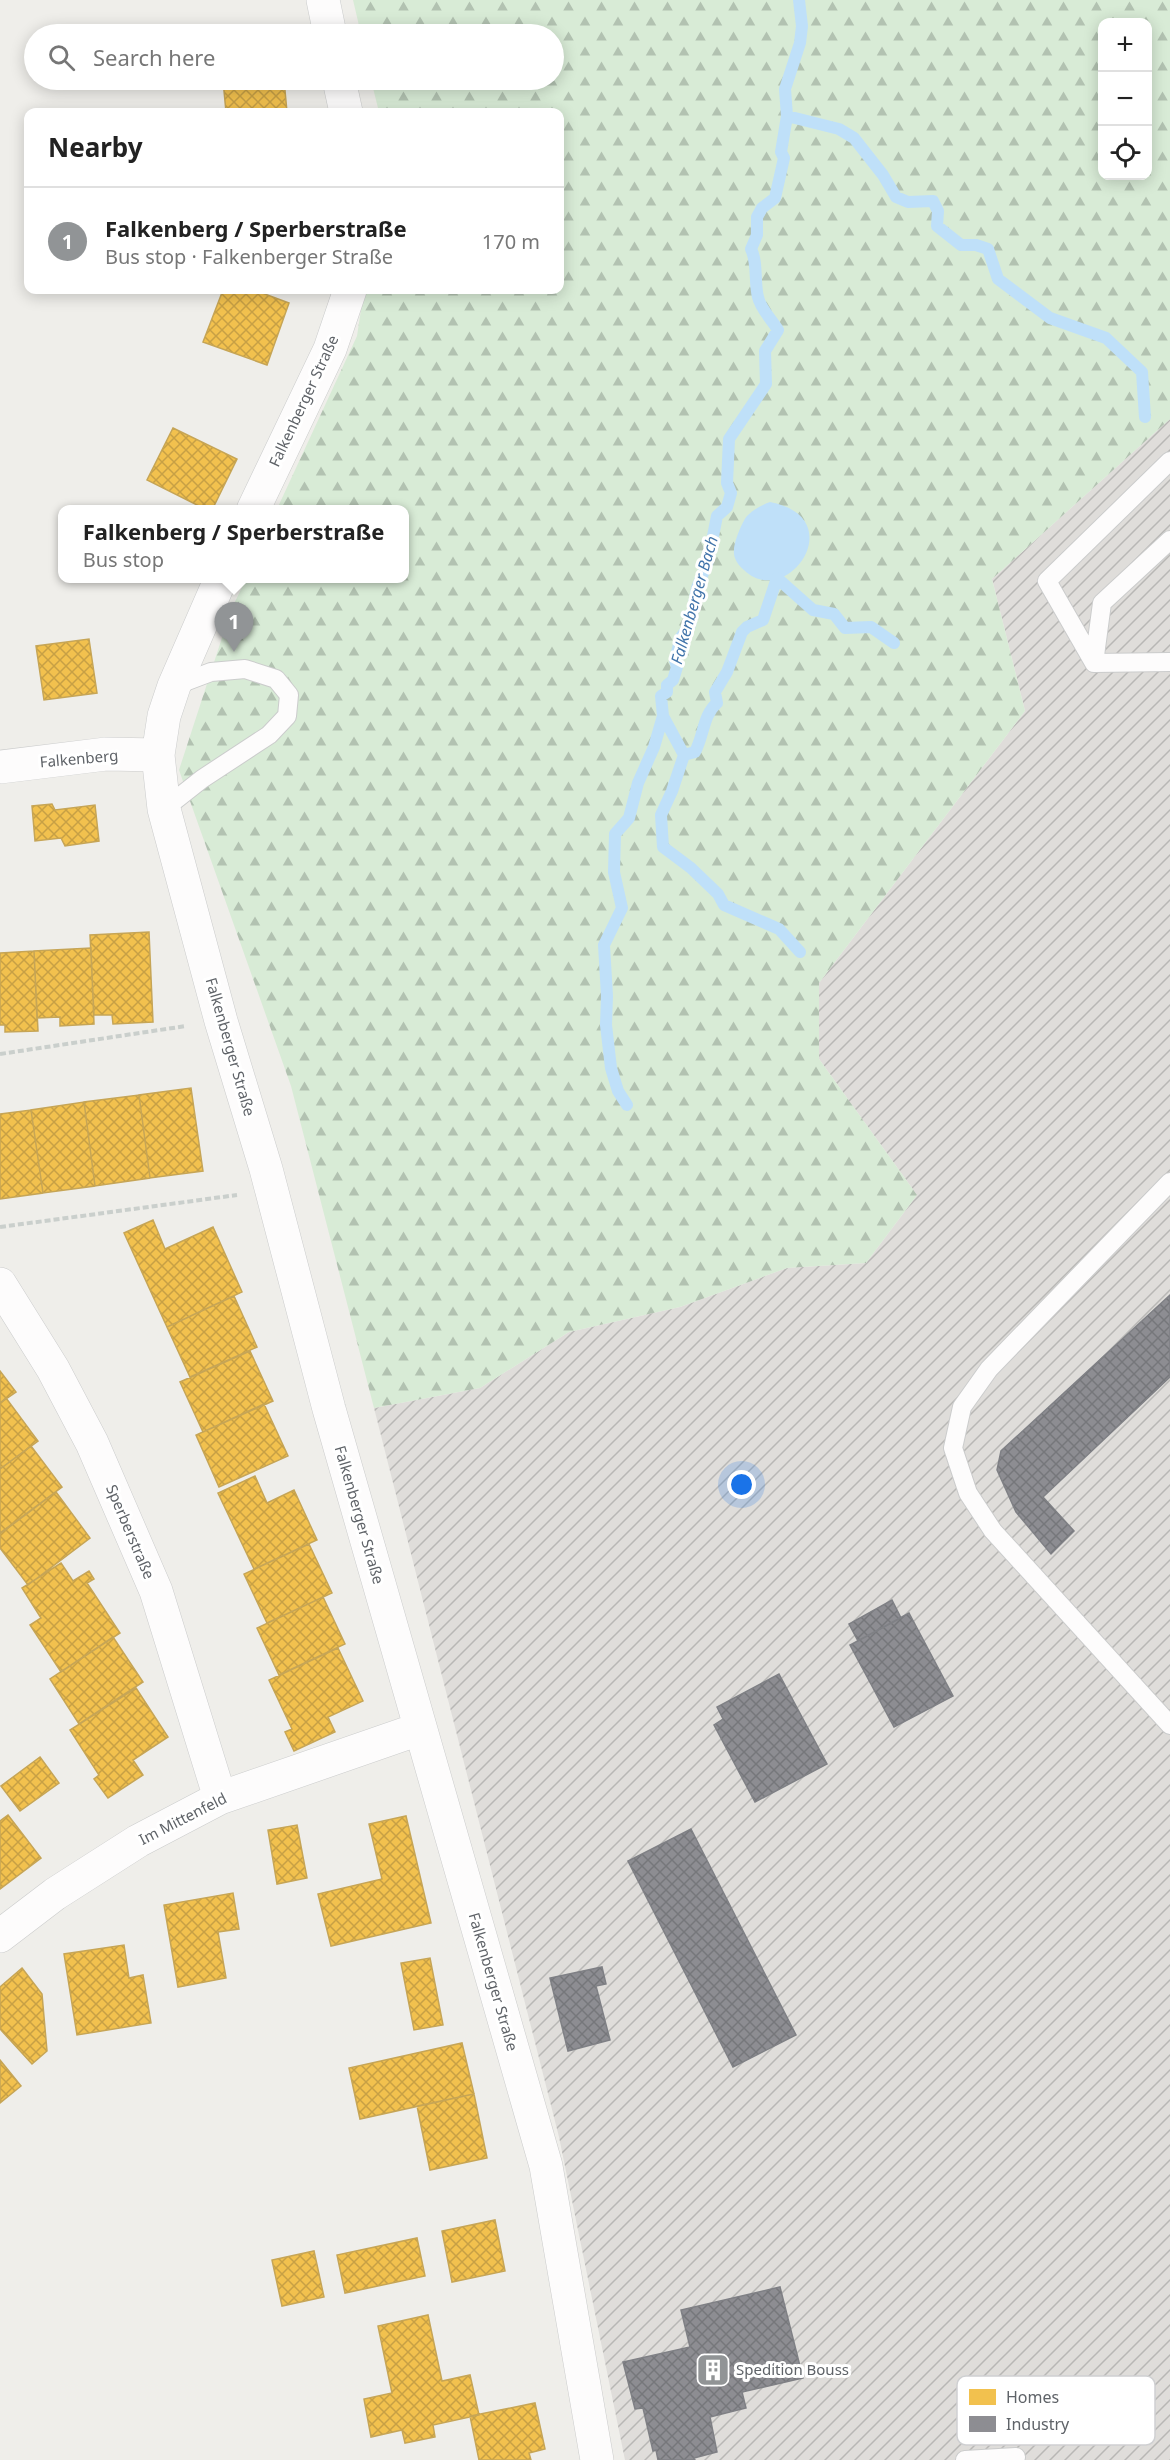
<!DOCTYPE html>
<html lang="en">
<head>
<meta charset="utf-8">
<style>
  :root { --surface:#fff; --page:#f2f2f2; --text:#222; --muted:#767676; --line:#e0e0e0; --accent:#919496 }
  body { margin:0; font-family:"Noto Sans",sans-serif; background:var(--page); color:var(--text) }
  .controls { position:absolute; right:18px; top:18px; display:grid; overflow:hidden; border-radius:12px; box-shadow:0 3px 15px #0003 }
  .controls button { width:54px; height:54px; display:grid; place-items:center; padding:0; border:0; border-bottom:2px solid var(--line); background:var(--surface); color:var(--text); font:30px sans-serif }
  .you { position:absolute; left:742px; top:1485px; width:21px; height:21px; margin:-15px; border:4px solid #fff; border-radius:50%; background:#1a73e8; box-shadow:0 0 0 9px #1a73e833 }
  .badge { display:grid; place-items:center; width:39px; height:39px; border-radius:50%; background:var(--accent); color:#fff; font-size:20px; font-weight:700 }
  .pin { position:absolute; translate:-50% -50px; filter:drop-shadow(0 2px 3px #0008) }
  .pin::after { content:''; position:absolute; top:32px; width:21px; height:18px; background:inherit; clip-path:polygon(0 0,100% 0,50% 100%) }
  .popup { position:absolute; left:58px; top:505px; width:351px; height:78px; box-sizing:border-box; display:grid; place-content:center; border-radius:12px; background:var(--surface); filter:drop-shadow(0 2px 4px #0005); font-size:20px; white-space:nowrap; color:var(--muted) }
  .popup b { font-size:22px; color:var(--text) }
  .popup::after { content:''; position:absolute; left:50%; top:100%; margin-left:-12px; border:12px solid transparent; border-top-color:var(--surface) }
  .list { margin:0; padding:0; list-style:none }
  h2 { display:flex; justify-content:space-between; align-items:center; height:78px; margin:0; padding:0 24px; font-size:26px }
  h2 small { font-size:20px; font-weight:400; color:var(--muted) }
  .list li { display:grid; grid-template-columns:39px 1fr auto; gap:18px; align-items:center; box-sizing:border-box; height:108px; padding:0 24px; border-top:2px solid var(--line) }
  .list b { display:block; font-size:22px; white-space:nowrap }
  .list p { margin:0; font-size:20px; white-space:nowrap; color:var(--muted) }
  .list em { font-size:20px; font-style:normal; color:var(--muted) }
  .icon { flex:none; width:33px; height:33px; fill:none; stroke:currentColor; stroke-width:2; stroke-linecap:round; stroke-linejoin:round }
  .map { position:relative; flex:none; width:1170px; height:2460px; overflow:hidden }
  .search { position:absolute; background:var(--surface); box-shadow:0 3px 15px #0003; left:24px; top:24px; width:540px; height:66px; display:flex; align-items:center; gap:15px; box-sizing:border-box; padding:0 21px; border-radius:33px; color:var(--muted); font-size:22px }
  .panel { position:absolute; background:var(--surface); box-shadow:0 3px 15px #0003; left:24px; top:108px; width:540px; height:186px; border-radius:12px }
  .map>svg:first-child { display:block }
  .industrial { fill:url(#industrial-furrows) }
  .forest { fill:url(#forest-firs); fill-rule:evenodd }
  .water { fill:#bfe0f9 }
  .homes { fill:url(#homes-cross-hatch); stroke:#c6a556; stroke-width:1.5 }
  .industry { fill:url(#industry-cross-hatch); stroke:#7f8085; stroke-width:1.5 }
  .lines { fill:none; stroke-linecap:round; stroke-linejoin:round }
  .stream { stroke:#bfe0f9; stroke-width:12 }
  .lane-casing { stroke:#cbcccc; stroke-width:20 }
  .street-casing { stroke:#cbcccc; stroke-width:34 }
  .path { stroke:#cacfcc; stroke-width:4; stroke-dasharray:6 3; stroke-linecap:butt }
  .lane { stroke:#fdfcfc; stroke-width:18 }
  .street { stroke:#fdfcfc; stroke-width:33 }
  .labels { text-anchor:middle; stroke-width:6; stroke-linejoin:round; paint-order:stroke }
  .street-label { font-size:15px; fill:#5f6368; stroke:#fff }
  .poi-label { font-size:15px; fill:#5f6368; stroke:#fff; text-anchor:start }
  .water-label { font-size:16px; font-style:italic; fill:#4174aa; stroke:#fff }
  .key { fill:#fff; stroke:#cfd0d2; stroke-width:1.5 }
  .key-label { font-size:16px; fill:#5f6368 }
</style>
</head>
<body>
<div class="map">
<svg width="1170" height="2460" viewBox="0 0 1170 2460">
  <defs>
    <pattern id="industrial-furrows" width="10" height="10" patternUnits="userSpaceOnUse" patternTransform="scale(1.5)"><rect width="10" height="10" fill="#dfddda"/><path d="M-1 1l2-2M0 10L10 0M9 11l2-2" fill="none" stroke="#b8b7b5"/></pattern>
    <pattern id="forest-firs" width="22" height="20" patternUnits="userSpaceOnUse" patternTransform="scale(1.5)"><rect width="22" height="20" fill="#d8ebd6"/><path d="M5 1l3.5 6h-7zM16 11l3.5 6h-7z" fill="#b2c2b1"/></pattern>
    <pattern id="homes-cross-hatch" width="8" height="8" patternUnits="userSpaceOnUse" patternTransform="scale(1.5)"><rect width="8" height="8" fill="#f2c14e"/><path d="M0 0l8 8M0 8l8-8" fill="none" stroke="#c7a045"/></pattern>
    <pattern id="industry-cross-hatch" width="8" height="8" patternUnits="userSpaceOnUse" patternTransform="scale(1.5)"><rect width="8" height="8" fill="#8d8d92"/><path d="M0 0l8 8M0 8l8-8" fill="none" stroke="#76777b"/></pattern>
  </defs>
  <rect width="100%" height="100%" fill="#efeeea"/>
  <path class="industrial" d="M1170,419V2460H625L559,2137L374,1408L480,1388L569,1332L680,1307L787,1268L866,1263L917,1195L819,1059V983L1025,711L992,579Z"/>
  <path class="forest" d="M353,0H1170V419L992,579L1025,711L819,983V1059L917,1195L866,1263L787,1268L680,1307L569,1332L480,1388L374,1408L291,1086L179,770L231,610L246,579L405,578V510L277,509L357,336L364,290H560V112H379L371,80H554V34H361ZM1102,22H1148V176H1102Z"/>
  <path class="water" d="M770,502C853,518 786,611 744,570C738,565 733,558 734,550C734,542 742,522 747,516C754,509 762,505 770,502Z"/>
  <path class="homes" d="M223,80H284L287,112H226Z
    M223,290H254L289,303L267,365L203,342Z
    M173,428L237,459L212,510H207L147,480Z
    M89,639L97,693L44,700L36,646Z
    M52,804L55,810L95,805L99,841L65,846L61,838L35,841L32,806Z
    M149,932L153,1022L113,1024L112,1015H94L90,935Z
    M91,948L94,1024L60,1026V1017L37,1018L34,951Z
    M34,951L38,1031L5,1032V1025H0V953Z
    M191,1088L203,1171L150,1178L139,1095Z
    M139,1095L150,1178L95,1186L84,1102Z
    M84,1102L95,1186L43,1193L31,1110Z
    M31,1110L43,1193L0,1199V1114Z
    M153,1220L165,1249L213,1227L242,1292L167,1327L124,1233Z
    M234,1296L257,1347L190,1377L167,1327Z
    M250,1351L273,1401L203,1432L180,1382Z
    M0,1371L16,1392L0,1403Z
    M6,1398L38,1441L0,1469V1403Z
    M264,1404L288,1456L219,1487L196,1435Z
    M31,1446L62,1487L0,1533V1469Z
    M255,1476L267,1503L294,1490L317,1540L254,1569L218,1493Z
    M56,1492L90,1538L28,1585L0,1548V1534Z
    M309,1544L332,1593L267,1623L244,1574Z
    M61,1563L73,1581L89,1571L94,1579L87,1583L120,1633L61,1672L30,1625L41,1618L22,1588Z
    M323,1597L345,1644L279,1675L257,1628Z
    M113,1637L143,1682L79,1724L50,1679Z
    M338,1648L363,1701L328,1717L335,1732L294,1751L285,1732L292,1729L269,1680Z
    M136,1688L168,1737L133,1760L143,1775L108,1798L94,1779L99,1775L70,1730Z
    M40,1757L59,1783L20,1811L1,1786Z
    M8,1815L41,1858L0,1889V1821Z
    M406,1816L431,1923L331,1946L318,1894L382,1879L369,1824Z
    M297,1825L307,1878L277,1884L268,1830Z
    M233,1893L239,1929L218,1932L226,1978L178,1987L164,1905Z
    M124,1945L129,1978L143,1975L151,2023L77,2035L64,1954Z
    M430,1958L443,2025L414,2030L401,1963Z
    M22,1968L42,1994L47,2051L32,2064L0,2029V1987Z
    M462,2043L474,2094L360,2119L349,2068Z
    M0,2060L21,2086L0,2103Z
    M474,2094L487,2158L430,2170L417,2106Z
    M495,2220L505,2271L452,2282L442,2231Z
    M417,2238L425,2276L345,2293L337,2255Z
    M314,2251L324,2297L282,2306L272,2260Z
    M428,2315L442,2381L470,2375L479,2415L433,2425L435,2437L405,2443L402,2430L371,2437L364,2399L392,2393L378,2326Z
    M535,2403L545,2449L529,2453L531,2460H479L470,2416Z"/>
  <path class="industry" d="M1170,1295V1377L1043,1497L1074,1531L1051,1554L1016,1512L997,1470L1001,1451Z
    M892,1600L901,1618L858,1641L849,1624Z
    M909,1613L953,1696L894,1727L850,1645Z
    M779,1674L827,1764L755,1802L714,1725L723,1719L717,1707Z
    M691,1829L796,2035L733,2067L628,1861Z
    M602,1967L606,1984L596,1986L610,2040L568,2051L550,1978Z
    M780,2287L803,2378L742,2392L746,2408L710,2417L717,2452L694,2458L695,2460H658L656,2450L653,2451L643,2408L635,2409L623,2362L690,2347L681,2310Z"/>
  <g class="lines">
    <path class="stream" d="M787,116L839,129L854,138L883,175L896,197L908,202L933,201L938,211L937,226L961,245H976L988,249L998,279L1050,318L1106,338L1142,372L1145,417
      M663,716L684,755L672,791L661,815L663,847L691,868L718,894L724,905L779,929L800,952
      M684,755L695,752C704,735 703,715 717,703L715,692L727,672L742,632L747,627L763,620L777,578L813,610L834,614L845,628L871,627L894,643
      M627,1105L618,1091L611,1068L606,1025L607,996L604,945L622,908L614,872L615,834L629,818L638,783L654,747L663,716L661,696L667,692V685L673,680L677,667L675,660L681,637L690,625L697,588L708,561L717,516L727,507L731,493L727,483L729,439L766,384L765,351L778,330C772,320 760,308 758,297C754,281 758,263 751,249L757,235V217L762,208L775,198L784,158L781,152L787,116L785,89L800,43L802,26L799,0"/>
    <g class="lane-casing">
      <path id="lane" d="M1170,461L1047,581L1094,663L1170,662
        M1094,663L1102,603L1170,540
        M164,809L202,779L269,735L287,716L289,695L276,679L245,669L211,672L174,686
        M1170,1182L989,1369L962,1407L953,1448L968,1493L993,1531L1170,1725
        M965,2460L1016,2457"/>
    </g>
    <g class="street-casing">
      <path id="street" d="M323,0L330,34
        M339,80L346,112
        M253,510L330,349L350,290
        M221,578L174,686L164,716L158,755L164,809L221,1021L266,1169L329,1409L546,2166L597,2460
        M0,767L106,754L158,755
        M0,1284L53,1369L92,1443L156,1591L220,1798
        M0,1936L55,1894L138,1841L220,1798L419,1729"/>
    </g>
    <path class="path" d="M0,1054L186,1026
      M0,1227L237,1195"/>
    <use href="#lane" class="lane"/>
    <use href="#street" class="street"/>
  </g>
  <defs>
    <g id="building-square" transform="scale(1.725)"><rect x="-9" y="-9" width="18" height="18" rx="4" fill="#919496" stroke="#fff"/><path d="M-4-6H4V6H1V3H-1V6H-4ZM-2.5-4.3h1.7v1.8h-1.7ZM.8-4.3h1.7v1.8H.8ZM-2.5-1h1.7V.8h-1.7ZM.8-1h1.7V.8H.8Z" fill="#fff"/></g>
  </defs>
  <g fill-rule="evenodd">
    <use href="#building-square" x="713" y="2370"/>
  </g>
  <g class="labels">
    <g class="street-label">
      <text transform="translate(304 401) rotate(-65)" y="5">Falkenberger Straße</text>
      <text transform="translate(79 759) rotate(-5)" y="5">Falkenberg</text>
      <text transform="translate(230 1047) rotate(74)" y="5">Falkenberger Straße</text>
      <text transform="translate(359 1515) rotate(74)" y="5">Falkenberger Straße</text>
      <text transform="translate(130 1532) rotate(67)" y="5">Sperberstraße</text>
      <text transform="translate(183 1819) rotate(-27)" y="5">Im Mittenfeld</text>
      <text transform="translate(493 1982) rotate(74)" y="5">Falkenberger Straße</text>
    </g>
    <g class="poi-label">
      <text x="736" y="2375">Spedition Bouss</text>
    </g>
    <g class="water-label">
      <text transform="translate(694 600) rotate(-74)" y="6">Falkenberger Bach</text>
    </g>
  </g>
  <rect x="957" y="2376" width="198" height="69" rx="9" class="key"/>
  <rect x="969" y="2389" width="27" height="16" fill="#f2c14e"/>
  <rect x="969" y="2416" width="27" height="16" fill="#8d8d92"/>
  <g class="key-label">
    <text x="1006" y="2403">Homes</text>
    <text x="1006" y="2430">Industry</text>
  </g>
</svg>
<div class="controls">
<button>+</button>
<button>−</button>
<button><svg class="icon" aria-label="locate" viewBox="0 0 24 24"><circle cx="12" cy="12" r="6"/><path d="M12 2v4M12 18v4M2 12h4M18 12h4"/></svg></button>
</div>
<div class="you"></div>
<div class="pin badge" style="left:234px;top:652px">1</div>
<div class="popup"><b>Falkenberg / Sperberstraße</b>Bus stop</div>
<div class="search"><svg class="icon" aria-label="search" viewBox="0 0 24 24"><circle cx="10" cy="10" r="6"/><path d="M15 15l6 6"/></svg>Search here</div>
<section class="panel">
<h2>Nearby<small></small></h2>
<ul class="list">
<li><span class="badge">1</span><div><b>Falkenberg / Sperberstraße</b><p>Bus stop · Falkenberger Straße</p></div><em>170 m</em></li>
</ul>
</section>
</div>
</body>
</html>
